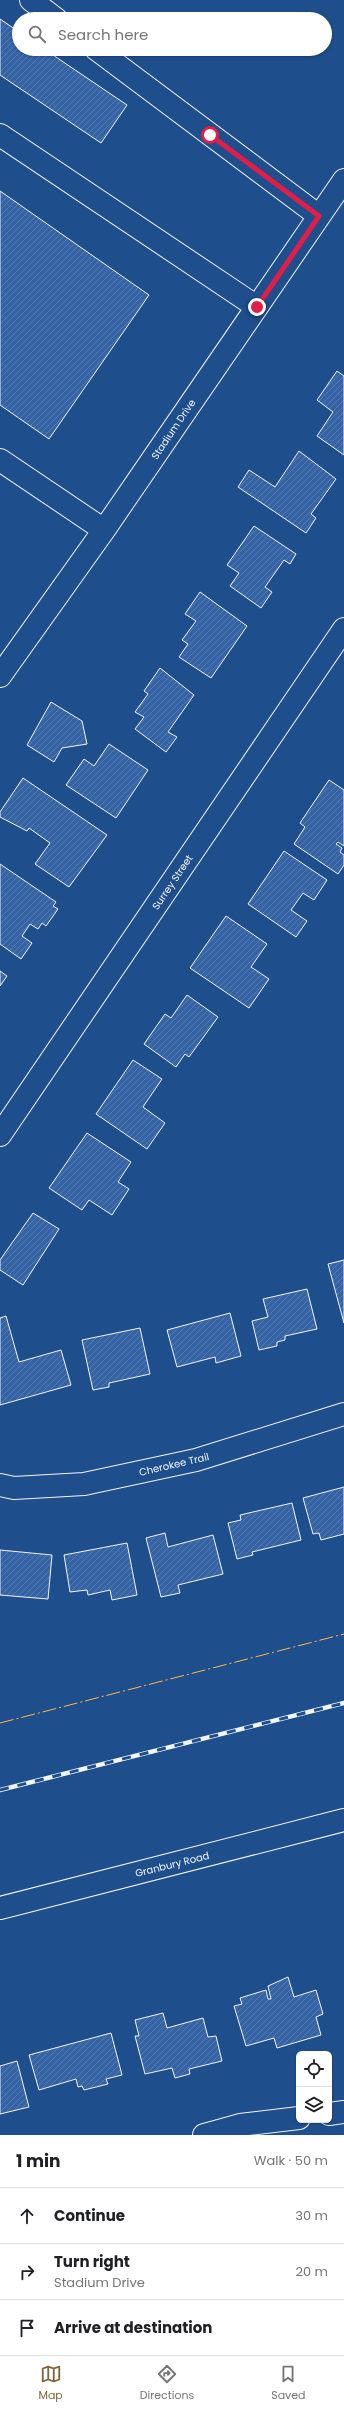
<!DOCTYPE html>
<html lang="en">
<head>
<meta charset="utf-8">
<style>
  :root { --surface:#fff; --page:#f2f2f2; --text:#202124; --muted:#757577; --line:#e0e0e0; --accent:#846436 }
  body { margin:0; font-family:Poppins,sans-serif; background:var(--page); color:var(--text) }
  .controls { position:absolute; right:12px; bottom:12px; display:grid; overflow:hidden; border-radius:6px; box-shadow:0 1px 3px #0004 }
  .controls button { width:36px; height:36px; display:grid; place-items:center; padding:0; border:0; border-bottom:1px solid var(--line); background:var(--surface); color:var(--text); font:20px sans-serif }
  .stop { position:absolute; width:12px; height:12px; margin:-9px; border:3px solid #e11d48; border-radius:50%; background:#fff }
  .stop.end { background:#e11d48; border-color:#fff; box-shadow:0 1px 4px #0008 }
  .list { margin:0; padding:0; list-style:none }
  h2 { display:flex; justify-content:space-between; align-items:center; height:52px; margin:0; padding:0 16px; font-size:17px }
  h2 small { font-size:13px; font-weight:400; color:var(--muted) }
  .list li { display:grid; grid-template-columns:26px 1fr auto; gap:12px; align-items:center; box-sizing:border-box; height:56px; padding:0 16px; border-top:1px solid var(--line) }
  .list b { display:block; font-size:15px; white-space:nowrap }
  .list p { margin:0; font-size:13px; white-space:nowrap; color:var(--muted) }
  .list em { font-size:13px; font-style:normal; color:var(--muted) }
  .icon { flex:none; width:22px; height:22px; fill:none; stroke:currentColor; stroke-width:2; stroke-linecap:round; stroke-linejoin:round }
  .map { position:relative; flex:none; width:344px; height:2135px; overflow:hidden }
  .search { position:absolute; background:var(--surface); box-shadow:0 1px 3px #0004; left:12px; right:12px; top:12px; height:44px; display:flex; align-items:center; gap:10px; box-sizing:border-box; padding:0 14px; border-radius:22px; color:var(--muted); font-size:15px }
  .sheet { height:220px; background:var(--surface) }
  nav { display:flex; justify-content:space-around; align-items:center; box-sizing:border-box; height:56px; border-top:1px solid var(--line); background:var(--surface); font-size:11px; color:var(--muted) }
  nav a { display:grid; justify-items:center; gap:2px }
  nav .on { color:var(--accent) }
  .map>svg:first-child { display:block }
  .building { fill:url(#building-hatch); stroke:#f2f6ff }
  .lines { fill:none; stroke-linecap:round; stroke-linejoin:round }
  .minor-casing { stroke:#f2f6ff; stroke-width:24 }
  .minor { stroke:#1f4e8c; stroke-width:22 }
  .rail-casing { stroke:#f2f6ff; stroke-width:4.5 }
  .rail { stroke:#1f4e8c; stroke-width:3; stroke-dasharray:9; stroke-linecap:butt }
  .power { stroke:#ffb74d; stroke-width:1; stroke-dasharray:14 3 2 3; stroke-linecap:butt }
  .route { stroke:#e11d48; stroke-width:5 }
  .labels { text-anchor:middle; stroke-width:3; stroke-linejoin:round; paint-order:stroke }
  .street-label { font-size:10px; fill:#f2f6ff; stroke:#1f4e8c }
</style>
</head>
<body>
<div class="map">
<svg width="344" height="2135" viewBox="0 0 344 2135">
  <defs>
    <pattern id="building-hatch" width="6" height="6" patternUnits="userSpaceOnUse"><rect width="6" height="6" fill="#3563a3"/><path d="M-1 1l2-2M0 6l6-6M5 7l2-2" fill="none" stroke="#537ab1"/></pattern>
  </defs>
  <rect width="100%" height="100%" fill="#1f4e8c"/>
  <path class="building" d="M0,19L19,32V49H44L127,105L101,143L0,75Z
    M0,191L149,295L49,439L0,405Z
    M337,371L344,376V455L317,436L333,412L317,400Z
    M299,451L336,479L311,514L316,518L306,533L238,487L249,470L275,487Z
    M254,526L296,554L290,564L284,560L265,587L272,592L261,608L230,586L239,573L227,565Z
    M200,592L247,626L211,678L179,657L188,644L182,640L196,621L185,614Z
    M160,668L194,695L168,732L177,737L166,752L135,729L144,717L135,712L148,694L144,691Z
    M51,702L82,721L87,744L62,748L54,762L27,745Z
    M109,744L148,770L116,818L66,785L84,759L94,766Z
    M23,778L107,835L69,887L35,864L50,843L29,828L27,831L0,817V812Z
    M329,780L344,790V846L338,842L336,844L342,848L340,852L344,855V865L338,874L294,844L305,827L300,823Z
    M284,851L327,880L314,900L303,893L291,910L307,921L296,937L248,904Z
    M0,864L56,902L53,906L58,909L46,926L42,923L38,929L30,924L22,936L32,943L21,959L0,944Z
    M226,916L267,944L251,967L269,979L249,1008L190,968Z
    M0,971L7,976L0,986Z
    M187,995L218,1017L189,1057L185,1054L176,1067L144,1044L165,1014L171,1018Z
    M133,1060L162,1079L143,1107L165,1123L147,1149L96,1114Z
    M87,1133L131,1162L118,1182L129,1189L112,1215L89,1200L82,1210L49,1188Z
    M33,1213L59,1229L23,1285L0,1270V1260Z
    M344,1260V1323L328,1264Z
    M307,1289L317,1329L285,1336V1340L277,1342V1346L259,1350L252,1321L268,1317L263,1299Z
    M230,1313L241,1356L216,1363L215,1357L177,1367L167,1330Z
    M6,1316L19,1362L61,1350L71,1385L0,1405V1318Z
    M140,1328L150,1374L109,1383V1387L93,1390L82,1340Z
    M344,1487V1534L321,1540L319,1533L313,1534L303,1498Z
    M292,1503L301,1540L252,1552L253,1555L237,1559L228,1523L241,1520L240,1515Z
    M165,1533L168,1547L213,1535L223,1574L178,1585L180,1593L161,1597L146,1538Z
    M127,1543L137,1595L112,1600L110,1590L88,1595L87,1590L70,1592L64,1555Z
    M0,1550L52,1555L48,1599L0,1595Z
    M288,1977L294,1997L316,1990L323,2014L316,2017L321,2035L277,2048L274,2038L246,2046L234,2006L242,2004L240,1998L266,1990L268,1999H271L268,1986Z
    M163,2013L167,2028L203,2018L208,2037L216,2036L222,2061L189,2069L190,2074L175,2078L172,2068L145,2074L135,2036H139L135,2020Z
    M111,2033L122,2075L106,2079L108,2084L84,2090L82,2086L78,2087L76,2079L39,2090L29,2055Z
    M17,2061L29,2107L0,2114V2066Z"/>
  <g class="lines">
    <g class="minor-casing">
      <path id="minor" d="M31,0L56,19
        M96,49L319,216
        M0,135L257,307
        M0,460L104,530
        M0,676L104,530L344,180
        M0,1135L344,629
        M0,1485L14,1488L84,1484L196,1460L344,1414
        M0,1908L344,1820
        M329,2114L344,2112
        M204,2135L240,2125L299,2118"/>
    </g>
    <use href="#minor" class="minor"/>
    <g class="rail-casing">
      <path id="rail" d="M0,1790L344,1703"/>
    </g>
    <use href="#rail" class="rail"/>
    <path class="power" d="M0,1723L344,1634"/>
  </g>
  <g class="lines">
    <path class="route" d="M210,135L319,216L257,307"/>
  </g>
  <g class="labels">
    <g class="street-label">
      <text transform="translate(173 429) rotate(-56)" y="4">Stadium Drive</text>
      <text transform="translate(172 882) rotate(-56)" y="4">Surrey Street</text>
      <text transform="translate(174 1464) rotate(-13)" y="4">Cherokee Trail</text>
      <text transform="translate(172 1864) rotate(-14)" y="4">Granbury Road</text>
    </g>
  </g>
</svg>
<div class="controls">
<button><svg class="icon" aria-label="locate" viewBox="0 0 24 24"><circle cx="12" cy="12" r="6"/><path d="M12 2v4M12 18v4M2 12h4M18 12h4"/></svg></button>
<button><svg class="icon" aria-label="layers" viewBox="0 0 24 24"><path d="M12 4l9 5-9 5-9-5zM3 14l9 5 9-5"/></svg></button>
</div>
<div class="stop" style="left:210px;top:135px"></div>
<div class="stop end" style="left:257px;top:307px"></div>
<div class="search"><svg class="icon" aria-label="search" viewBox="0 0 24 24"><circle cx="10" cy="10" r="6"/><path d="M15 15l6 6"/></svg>Search here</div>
</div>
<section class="sheet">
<h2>1 min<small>Walk · 50 m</small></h2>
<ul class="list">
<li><svg class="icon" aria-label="ahead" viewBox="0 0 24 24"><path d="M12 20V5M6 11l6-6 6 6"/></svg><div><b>Continue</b></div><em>30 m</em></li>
<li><svg class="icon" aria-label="right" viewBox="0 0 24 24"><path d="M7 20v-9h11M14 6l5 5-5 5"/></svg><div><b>Turn right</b><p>Stadium Drive</p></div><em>20 m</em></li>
<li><svg class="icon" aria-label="arrive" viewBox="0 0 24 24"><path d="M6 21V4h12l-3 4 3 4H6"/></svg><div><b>Arrive at destination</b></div></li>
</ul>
</section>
<nav>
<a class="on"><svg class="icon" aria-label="map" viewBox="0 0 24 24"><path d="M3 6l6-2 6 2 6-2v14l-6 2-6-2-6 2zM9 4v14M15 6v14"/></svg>Map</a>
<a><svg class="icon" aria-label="directions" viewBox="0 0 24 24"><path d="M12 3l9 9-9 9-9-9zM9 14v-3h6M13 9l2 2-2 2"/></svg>Directions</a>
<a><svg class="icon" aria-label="saved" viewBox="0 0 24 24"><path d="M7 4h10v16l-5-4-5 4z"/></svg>Saved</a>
</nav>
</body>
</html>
